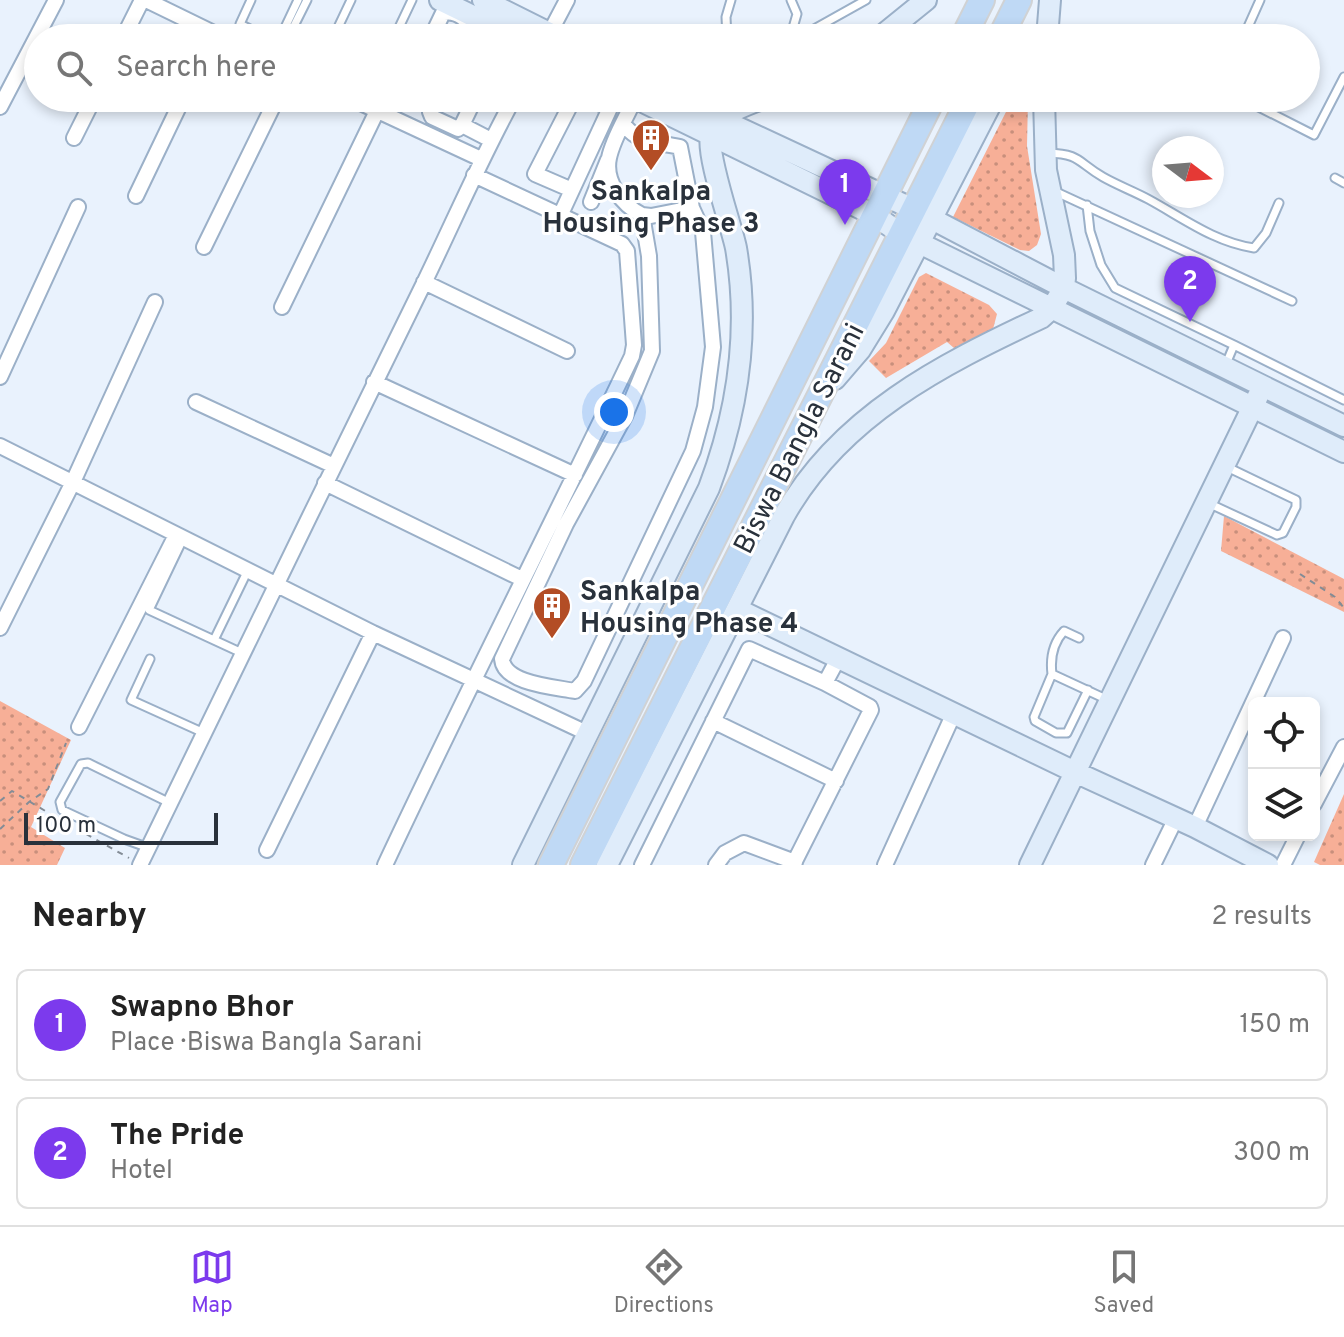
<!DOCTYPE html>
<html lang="en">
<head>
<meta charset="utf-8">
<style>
  :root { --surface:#fff; --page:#f6f6f6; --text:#222; --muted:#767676; --line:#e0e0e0; --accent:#7c3aed }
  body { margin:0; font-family:Overpass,sans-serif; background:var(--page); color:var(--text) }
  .controls { position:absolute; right:24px; bottom:24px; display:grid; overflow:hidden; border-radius:12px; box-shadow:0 4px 12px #0003 }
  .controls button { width:72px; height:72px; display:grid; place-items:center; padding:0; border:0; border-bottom:2px solid var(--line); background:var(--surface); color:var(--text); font:40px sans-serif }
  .compass { position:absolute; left:1152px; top:136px; width:72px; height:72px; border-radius:50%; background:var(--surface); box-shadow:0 4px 12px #0003; rotate:106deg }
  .scale { position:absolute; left:24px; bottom:20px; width:194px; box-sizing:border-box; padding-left:8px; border:4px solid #29313b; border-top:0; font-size:22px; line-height:28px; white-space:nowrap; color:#29313b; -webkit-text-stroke:6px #fff; paint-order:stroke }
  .you { position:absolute; left:614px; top:412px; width:28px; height:28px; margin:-20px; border:6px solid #fff; border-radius:50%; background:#1a73e8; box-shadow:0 0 0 12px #1a73e833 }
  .badge { display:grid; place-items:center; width:52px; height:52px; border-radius:50%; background:var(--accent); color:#fff; font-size:26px; font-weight:700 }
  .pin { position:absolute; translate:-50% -66px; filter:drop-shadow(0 2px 4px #0008) }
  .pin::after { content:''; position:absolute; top:42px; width:28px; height:24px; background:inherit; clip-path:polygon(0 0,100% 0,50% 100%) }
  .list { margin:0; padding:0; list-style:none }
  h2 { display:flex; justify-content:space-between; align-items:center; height:104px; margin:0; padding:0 32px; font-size:34px }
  h2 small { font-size:26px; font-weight:400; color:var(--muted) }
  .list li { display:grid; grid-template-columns:52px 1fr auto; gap:24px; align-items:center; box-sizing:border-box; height:112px; margin:0 16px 16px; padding:0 16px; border:2px solid var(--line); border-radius:12px }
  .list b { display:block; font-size:30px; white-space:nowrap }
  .list p { margin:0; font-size:26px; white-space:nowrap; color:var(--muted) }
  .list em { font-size:26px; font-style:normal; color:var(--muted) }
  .icon { flex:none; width:44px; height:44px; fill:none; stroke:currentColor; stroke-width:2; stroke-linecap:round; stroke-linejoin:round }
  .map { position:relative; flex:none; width:1344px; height:865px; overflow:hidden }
  .search { position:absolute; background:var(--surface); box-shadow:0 4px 12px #0003; left:24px; right:24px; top:24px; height:88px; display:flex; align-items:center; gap:20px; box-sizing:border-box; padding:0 28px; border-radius:44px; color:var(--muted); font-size:30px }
  .sheet { height:360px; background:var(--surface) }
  nav { display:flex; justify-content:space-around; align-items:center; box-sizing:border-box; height:112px; border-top:2px solid var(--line); background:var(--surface); font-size:22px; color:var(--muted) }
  nav a { display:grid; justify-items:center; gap:4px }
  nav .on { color:var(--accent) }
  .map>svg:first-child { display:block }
  .green { fill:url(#green-dots) }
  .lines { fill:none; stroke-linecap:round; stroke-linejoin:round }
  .lane-casing { stroke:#9bb0c8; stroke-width:11 }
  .street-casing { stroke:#9bb0c8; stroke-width:18 }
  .secondary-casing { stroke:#9bb0c8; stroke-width:24 }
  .primary-casing { stroke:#d0d2d4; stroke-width:28 }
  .path { stroke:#838c96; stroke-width:2; stroke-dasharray:6 6; stroke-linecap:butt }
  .lane { stroke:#fff; stroke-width:7 }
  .street { stroke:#fff; stroke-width:14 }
  .secondary { stroke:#dfecfa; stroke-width:20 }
  .primary { stroke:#bfd9f5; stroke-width:24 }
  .labels { text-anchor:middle; stroke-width:6; stroke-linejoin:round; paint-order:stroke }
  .poi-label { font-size:28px; font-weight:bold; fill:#29313b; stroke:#fff }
  .street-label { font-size:28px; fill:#29313b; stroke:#fff }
</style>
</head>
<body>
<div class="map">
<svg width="1344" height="865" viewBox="0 0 1344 865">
  <defs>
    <pattern id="green-dots" width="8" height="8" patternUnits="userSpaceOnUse" patternTransform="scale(2)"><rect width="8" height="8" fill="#f7af97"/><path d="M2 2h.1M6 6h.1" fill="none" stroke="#c88f7c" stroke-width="1.8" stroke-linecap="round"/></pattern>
  </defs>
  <rect width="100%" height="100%" fill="#e9f2fd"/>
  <path class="green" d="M1013,98H1028L1027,146L1041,234L1037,245L1029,251L1020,250L953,217Z
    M926,273L989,305L997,314L993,329L954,348L947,342L886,378L869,361L886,343L919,277Z
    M1224,516L1344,579V612L1221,551Z
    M0,701L71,740L31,827L65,848L57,865H0Z
    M1344,794V865H1320L1314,862Z"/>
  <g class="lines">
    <g class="lane-casing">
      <path id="lane" d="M251,0L240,24L267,38
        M280,38L298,0
        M288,38L307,0
        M333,38L351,0
        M394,38L412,0
        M727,38L726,17L731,0
        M790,38L797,14L791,0
        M798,38L866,0
        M1243,38L1260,0
        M1241,98L1314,135L1344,77
        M1048,153C1081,154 1077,162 1103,177C1117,185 1133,191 1148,199C1183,218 1214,242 1254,248L1266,233L1279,203
        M1335,178L1344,183
        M1054,191L1292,301
        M1087,205L1090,231L1101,265L1115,288L1234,345
        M1226,364L1234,345L1344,400
        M1208,503L1277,535L1283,533L1296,507V500L1227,467
        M183,539L149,610L242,653
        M1079,638L1064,631C1053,643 1050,658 1052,674L1108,700
        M214,640L248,570
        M150,659L131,700L204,733
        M1052,674L1034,717L1035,721L1056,733H1067L1088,690
        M149,848L124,839L62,810L60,802L81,764L88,763L170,803"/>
    </g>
    <g class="street-casing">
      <path id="street" d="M146,0L224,38
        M123,38L142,0
        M431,38L443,13C461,9 470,25 480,38
        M547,38L567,0
        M350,98L481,159
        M436,98L430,112L432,117L458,129L462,125L491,140
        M635,98C627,117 613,138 609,158C604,181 622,205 642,215L649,256L652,351L625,416L566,524L502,659C504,684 555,687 575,691L584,681L693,451L705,407L713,347L703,232L692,208
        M0,107L56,0
        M462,125L475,98
        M624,125C642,146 655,141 680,147L692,208L651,216L642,215
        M74,138L94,98
        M572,190L535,174L574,98
        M136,196L183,98
        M591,202L608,160
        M560,216L610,108L587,98
        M204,247L277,98
        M424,282L567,351
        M282,307L377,111
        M0,377L78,207
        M374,382L575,475
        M196,402L334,466
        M0,446L373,633L589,734
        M325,483L522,579
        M0,628L73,482L155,302
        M713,721L836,781
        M79,727L176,535
        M1314,804L1344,747
        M1195,827L1283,638
        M267,850L373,633
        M140,865C234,670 329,477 424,283C454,221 481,158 514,98
        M385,865C465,694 551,526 632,356L634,345L627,251L622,244L474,175
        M642,865L749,649L825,683L839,657
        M716,865L725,853L744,843L795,862
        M793,865L871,710L870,707L825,683
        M885,865L954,713
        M1153,865L1176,818
        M1283,865L1298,835"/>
    </g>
    <g class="secondary-casing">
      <path id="secondary" d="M440,0L518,38
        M483,0L559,38
        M879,38L926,0
        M1047,38L1050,0
        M635,98L874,215L901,234L1344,452
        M675,98L913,209L1064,288L1344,426
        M835,379L860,350L884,311L994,98
        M737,609L1075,772L1195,827L1268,865
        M523,865L709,488C738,411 750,330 736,248C731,224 706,155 711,135C717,113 745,106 764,98
        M607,865L784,516C840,416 941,365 1041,318L1051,309L1064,288L1065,278L1064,255L1046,170L1044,98
        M1030,865L1258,396"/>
    </g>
    <g class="primary-casing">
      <path id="primary" d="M963,38L982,0
        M1000,38L1019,0
        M551,865L933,98
        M583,865L970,98"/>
    </g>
    <path class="path" d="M1300,574L1335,597L1344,608
      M0,801L12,791L52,815
      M0,829L29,802L48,789L66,743
      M86,834L129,858"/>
    <use href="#lane" class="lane"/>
    <use href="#street" class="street"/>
    <use href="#secondary" class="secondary"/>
    <use href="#primary" class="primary"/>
  </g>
  <defs>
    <g id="building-pin" transform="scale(2)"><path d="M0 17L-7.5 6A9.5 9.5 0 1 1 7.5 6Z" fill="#b34d25" stroke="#fff"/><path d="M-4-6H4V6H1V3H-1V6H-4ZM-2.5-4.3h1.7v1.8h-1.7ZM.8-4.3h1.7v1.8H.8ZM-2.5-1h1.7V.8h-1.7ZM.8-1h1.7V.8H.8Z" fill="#fff"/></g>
  </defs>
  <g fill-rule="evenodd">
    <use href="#building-pin" x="651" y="138"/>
    <use href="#building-pin" x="552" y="606"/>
  </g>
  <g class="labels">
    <g class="poi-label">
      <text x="651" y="200">Sankalpa<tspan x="651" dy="32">Housing Phase 3</tspan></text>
      <text x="580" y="600" text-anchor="start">Sankalpa<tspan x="580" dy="32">Housing Phase 4</tspan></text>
    </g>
    <g class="street-label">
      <text transform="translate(798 438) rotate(-63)" y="10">Biswa Bangla Sarani</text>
    </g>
  </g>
</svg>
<div class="controls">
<button><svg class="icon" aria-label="locate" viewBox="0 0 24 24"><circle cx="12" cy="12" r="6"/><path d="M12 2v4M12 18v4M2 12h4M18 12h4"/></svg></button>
<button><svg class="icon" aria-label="layers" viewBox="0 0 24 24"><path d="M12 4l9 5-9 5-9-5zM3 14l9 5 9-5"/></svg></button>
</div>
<svg class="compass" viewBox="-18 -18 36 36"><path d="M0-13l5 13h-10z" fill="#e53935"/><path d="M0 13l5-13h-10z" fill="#767676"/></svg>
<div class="scale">100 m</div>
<div class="you"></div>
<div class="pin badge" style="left:845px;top:225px">1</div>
<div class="pin badge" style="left:1190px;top:322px">2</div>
<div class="search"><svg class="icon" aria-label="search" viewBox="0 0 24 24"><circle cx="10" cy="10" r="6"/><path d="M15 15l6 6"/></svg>Search here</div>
</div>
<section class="sheet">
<h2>Nearby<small>2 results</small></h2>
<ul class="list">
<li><span class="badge">1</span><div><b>Swapno Bhor</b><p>Place · Biswa Bangla Sarani</p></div><em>150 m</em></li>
<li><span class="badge">2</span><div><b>The Pride</b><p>Hotel</p></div><em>300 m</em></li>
</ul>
</section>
<nav>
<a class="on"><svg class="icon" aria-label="map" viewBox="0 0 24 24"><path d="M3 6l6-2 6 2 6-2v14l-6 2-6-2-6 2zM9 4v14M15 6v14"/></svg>Map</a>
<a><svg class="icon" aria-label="directions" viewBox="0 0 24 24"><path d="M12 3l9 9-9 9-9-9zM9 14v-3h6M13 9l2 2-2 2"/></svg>Directions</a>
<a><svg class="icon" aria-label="saved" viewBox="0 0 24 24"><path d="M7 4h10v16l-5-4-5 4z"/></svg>Saved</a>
</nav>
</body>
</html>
